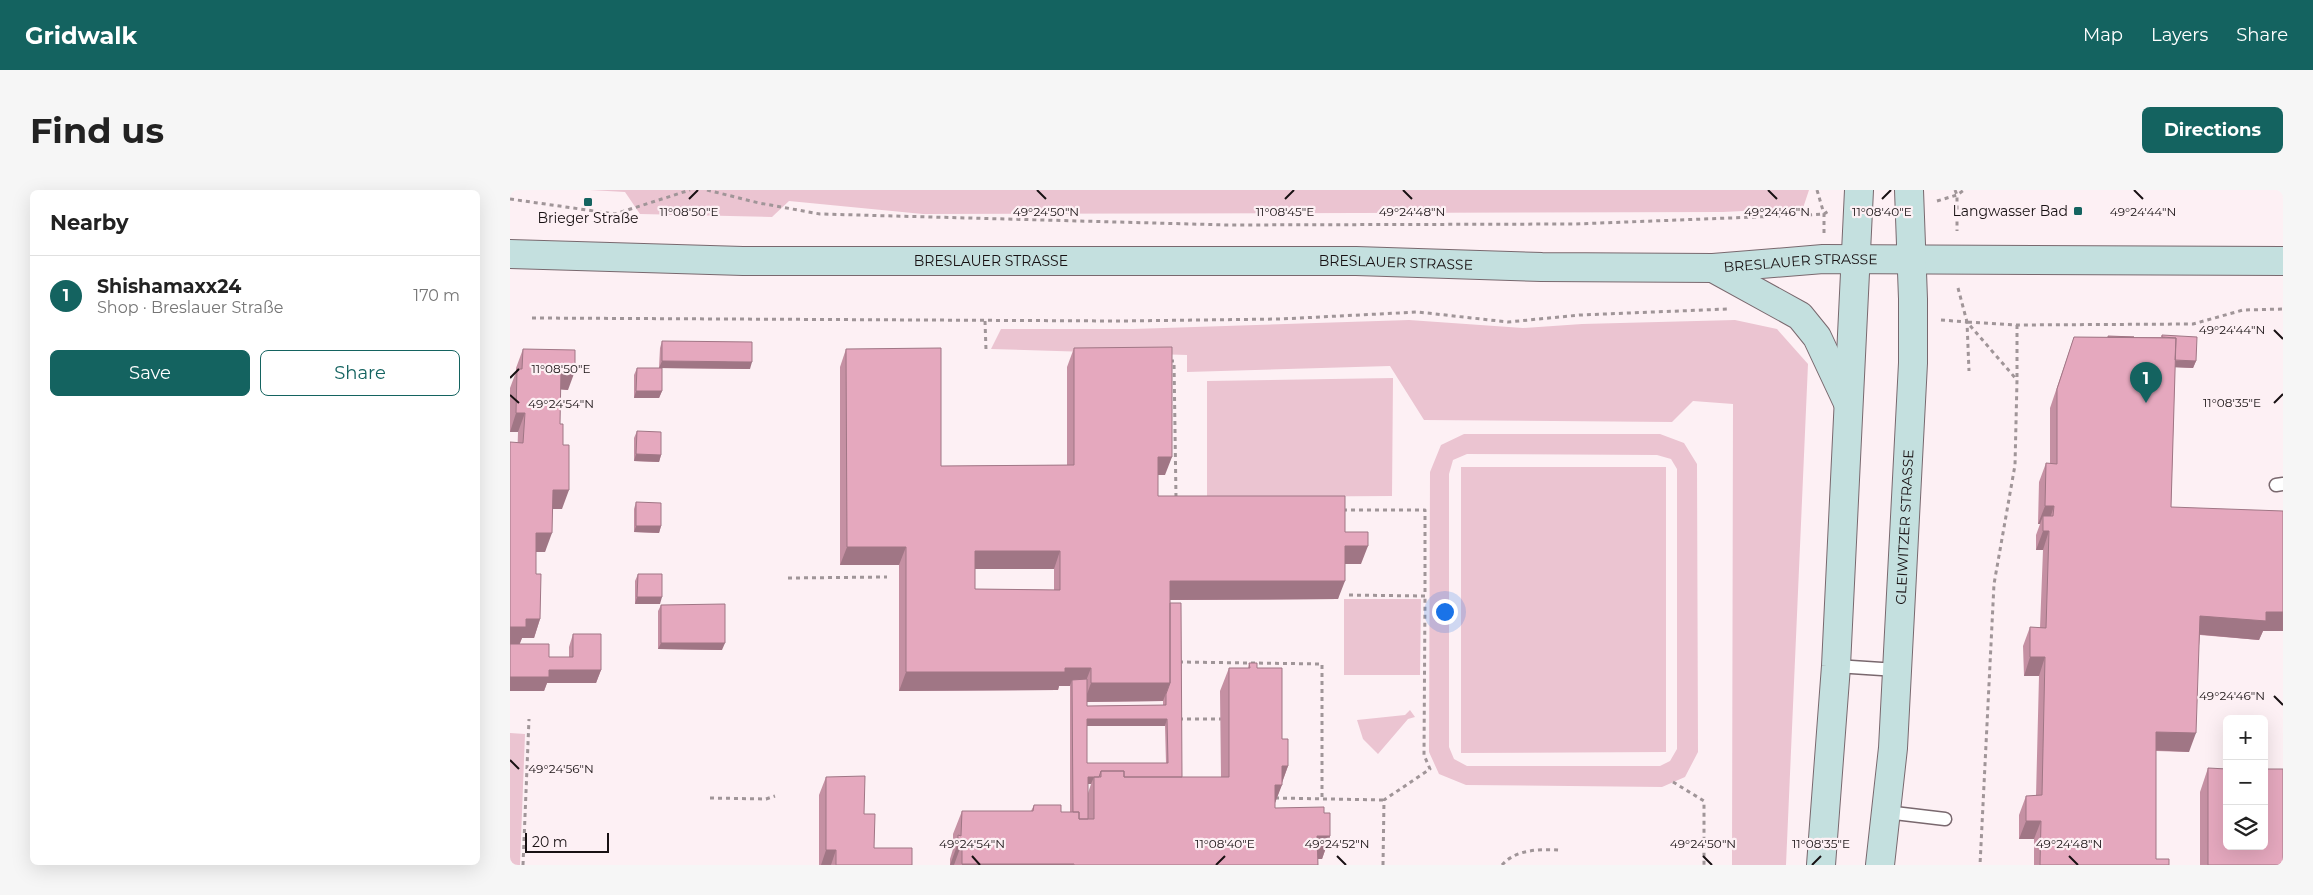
<!DOCTYPE html>
<html lang="en">
<head>
<meta charset="utf-8">
<style>
  :root { --surface:#fff; --page:#f6f6f6; --text:#222; --muted:#767676; --line:#e0e0e0; --accent:#146360 }
  body { margin:0; font-family:Montserrat,sans-serif; background:var(--page); color:var(--text) }
  .controls { position:absolute; right:15px; bottom:15px; display:grid; overflow:hidden; border-radius:8px; box-shadow:0 5px 20px #0002 }
  .controls button { width:45px; height:45px; display:grid; place-items:center; padding:0; border:0; border-bottom:1px solid var(--line); background:var(--surface); color:var(--text); font:25px sans-serif }
  .scale { position:absolute; left:15px; bottom:12px; width:84px; box-sizing:border-box; padding-left:5px; border:2px solid #181113; border-top:0; font-size:14px; line-height:18px; white-space:nowrap; color:#181113; -webkit-text-stroke:4px #fdf0f4; paint-order:stroke }
  .you { position:absolute; left:934px; top:421px; width:18px; height:18px; margin:-12px; border:4px solid #fff; border-radius:50%; background:#1a73e8; box-shadow:0 0 0 8px #1a73e833 }
  .badge { display:grid; place-items:center; width:32px; height:32px; border-radius:50%; background:var(--accent); color:#fff; font-size:16px; font-weight:700 }
  .pin { position:absolute; translate:-50% -41px; filter:drop-shadow(0 1px 2px #0008) }
  .pin::after { content:''; position:absolute; top:26px; width:18px; height:15px; background:inherit; clip-path:polygon(0 0,100% 0,50% 100%) }
  .list { margin:0; padding:0; list-style:none }
  h2 { display:flex; justify-content:space-between; align-items:center; height:65px; margin:0; padding:0 20px; font-size:21px }
  h2 small { font-size:16px; font-weight:400; color:var(--muted) }
  .list li { display:grid; grid-template-columns:32px 1fr auto; gap:15px; align-items:center; box-sizing:border-box; height:80px; padding:0 20px; border-top:1px solid var(--line) }
  .list b { display:block; font-size:19px; white-space:nowrap }
  .list p { margin:0; font-size:16px; white-space:nowrap; color:var(--muted) }
  .list em { font-size:16px; font-style:normal; color:var(--muted) }
  .actions { display:flex; gap:10px; padding:15px 20px }
  .actions a { flex:1; padding:11px 0; border:1px solid var(--accent); border-radius:8px; text-align:center; font-size:18px; color:var(--accent) }
  .actions .main { background:var(--accent); color:#fff }
  .icon { flex:none; width:28px; height:28px; fill:none; stroke:currentColor; stroke-width:2; stroke-linecap:round; stroke-linejoin:round }
  .map { position:relative; flex:none; width:1773px; height:675px; overflow:hidden; border-radius:8px }
  header { display:flex; align-items:center; gap:30px; box-sizing:border-box; height:70px; padding:0 25px; background:var(--accent); color:#fff }
  header strong { font-size:24px }
  nav { display:flex; gap:28px; margin-inline-start:auto; font-size:18px }
  .intro { display:flex; align-items:center; justify-content:space-between; box-sizing:border-box; height:120px; padding:0 30px }
  h1 { margin:0; font-size:35px }
  .button { padding:12px 22px; border-radius:8px; background:var(--accent); color:#fff; font-size:18px; font-weight:700 }
  main { display:flex; gap:30px; padding:0 30px }
  aside { flex:1; background:var(--surface); border-radius:8px; box-shadow:0 5px 20px #0002 }
  .map>svg:first-child { display:block }
  .green { fill:#ebc4d1; fill-rule:evenodd }
  .lines { fill:none; stroke-linecap:round; stroke-linejoin:round }
  .service-casing { stroke:#79686e; stroke-width:15 }
  .secondary-casing { stroke:#79686e; stroke-width:30 }
  .path { stroke:#a09598; stroke-width:3; stroke-dasharray:4 4; stroke-linecap:butt }
  .service { stroke:#fff; stroke-width:12 }
  .secondary { stroke:#c4e0df; stroke-width:28 }
  .wall { fill:#c590a3; fill-rule:evenodd }
  .shaded-wall { fill:#a07685 }
  .building { fill:#e5a8be; stroke:#a07685; fill-rule:evenodd }
  .ticks { fill:none; stroke:#181113; stroke-width:2 }
  .poi-dot { fill:#146360; stroke:#fdf0f4; stroke-width:2 }
  .labels { text-anchor:middle; stroke-width:4.5; stroke-linejoin:round; paint-order:stroke }
  .poi-label { font-size:14px; fill:#181113; stroke:#fdf0f4; text-anchor:end }
  .street-label { font-size:14px; fill:#181113; stroke:#fdf0f4 }
  .ticks-label { font-size:12px; text-anchor:middle; fill:#181113; stroke:#fdf0f4; stroke-width:4.5; stroke-linejoin:round; paint-order:stroke }
</style>
</head>
<body>
<header>
<strong>Gridwalk</strong>
<nav><a>Map</a><a>Layers</a><a>Share</a></nav>
</header>
<div class="intro"><h1>Find us</h1><a class="button">Directions</a></div>
<main>
<aside>
<h2>Nearby<small></small></h2>
<ul class="list">
<li><span class="badge">1</span><div><b>Shishamaxx24</b><p>Shop · Breslauer Straße</p></div><em>170 m</em></li>
</ul>
<div class="actions"><a class="main">Save</a><a>Share</a></div>
</aside>
<div class="map">
<svg width="1773" height="675" viewBox="0 0 1773 675">
  <rect width="100%" height="100%" fill="#fdf0f4"/>
  <path class="green" d="M80,0H1299L1293,18L1213,22L413,24L279,11L262,27L130,24L115,2Z
    M899,130L1013,138L1072,134L1225,130L1267,139L1298,174L1276,675H1222L1223,214L1183,211L1162,232L914,230L880,176L677,182V165L481,159L491,139H623Z
    M883,188L882,306L697,307V191Z
    M954,244H1150L1174,253L1187,274L1188,562L1175,587L1152,597L956,595L929,584L919,562L920,282L931,255ZM957,264L1147,265L1161,269L1167,279V559L1160,571L1150,576H957L944,569L939,557V284L943,270Z
    M951,277H1156V562L951,563Z
    M834,409H911L910,485H834Z
    M900,520L905,527L898,529L868,564L853,549L847,530L895,525Z
    M0,543L15,544L10,675H0Z"/>
  <g class="lines">
    <g class="service-casing">
      <path id="service" d="M1766,295L1773,294
        M1326,476L1387,480
        M1376,622L1435,629"/>
    </g>
    <g class="secondary-casing">
      <g id="secondary">
        <path id="s1" d="M0,64L233,71H846L1032,77L1203,78L1313,69L1773,71"/>
        <path d="M1203,78L1290,126L1307,147L1337,211"/>
        <path d="M1311,675L1326,476L1349,0"/>
        <path id="s2" d="M1370,675L1383,558L1403,173V109L1399,0"/>
      </g>
    </g>
    <path class="path" d="M197,0L249,13L310,24L718,35L1065,34L1297,25L1314,24L1320,20
      M1307,0L1314,24V43
      M1445,0L1447,5V41
      M0,9L105,24L180,0
      M1427,11L1447,5L1454,0
      M1448,98L1457,132L1507,190L1505,275L1484,394L1470,675
      M22,128L608,131L770,129L908,122L998,132L1070,125L1217,119
      M1431,130L1457,132L1459,181
      M475,131L476,160
      M1458,132L1507,135L1683,134L1733,120L1773,119
      M1507,135V189
      M660,171H664L666,308
      M833,320H915V406L836,405
      M278,388L377,387
      M669,472L812,474V609
      M669,529H711
      M1163,592L1194,611V675
      M200,608L256,609L265,606
      M765,608L874,610
      M13,675L19,529
      M873,675L874,610L920,579L914,565L915,406
      M992,675C1006,659 1030,659 1050,660"/>
    <use href="#service" class="service"/>
    <use href="#secondary" class="secondary"/>
  </g>
  <path class="wall" d="M1652,145L1686,171L1683,178L1665,177L1661,317L1753,441L1749,450L1690,445L1679,562L1646,561V669L1659,675H1524V649H1509V625L1516,606H1526L1529,486H1514L1513,456L1520,437L1530,438L1533,360H1526V345L1530,334H1528L1529,292L1536,273L1540,274V218L1564,147H1651Z
    M152,151L240,179L149,178L150,158Z
    M564,158L655,285H648V306L835,342L851,374H835L828,409L660,410L672,587H711L710,501L719,478H738L739,473L747,478L772,549L778,576L765,613V618L814,623L820,646L812,669H808V675H440V669L443,659V644L452,621H521L524,615L551,622H560V496H549L548,500L389,501V375H330V177L336,159L431,276L557,275V177ZM465,379H544V400L465,399ZM653,511V515L577,516V512ZM577,536H655L656,573H577ZM578,594H581L578,603Z
    M13,159L58,200L50,199V234L52,319H43L35,362H26V384L30,429L24,448H12L9,454L39,467H59V457L63,444L91,480L86,493H37L34,501H0L8,242H0V198L6,182V178Z
    M127,178L152,201L149,208H124V185Z
    M127,241L151,265L149,272L124,271V248Z
    M126,312L151,336L149,343L124,342V319Z
    M128,384L150,414H125V391Z
    M151,415L212,460L148,459V421Z
    M1698,578L1773,675H1690V602Z
    M316,587L354,624L364,658L402,675H309V605Z"/>
  <path class="shaded-wall" d="M1661,170L1686,171L1683,178L1658,177Z
    M152,171L242,172L240,179L149,178Z
    M51,180L65,181L58,200L44,199Z
    M126,201H152L149,208H124Z
    M6,223H15L8,242H0Z
    M126,264L151,265L149,272L124,271Z
    M648,267H662L655,285H641Z
    M43,300H59L52,319H36Z
    M1535,316H1544L1538,335L1533,326L1530,334H1528Z
    M126,336H151L149,343L124,342Z
    M1533,341H1539L1533,360H1526Z
    M26,343H42L35,362H20Z
    M835,356H858L851,374H828Z
    M337,357H396L389,375H330Z
    M465,361H550L544,379H458Z
    M660,391H835L828,409L653,410Z
    M127,407H152L150,414H125Z
    M1756,422H1773V441H1753L1749,450L1684,444L1690,426Z
    M16,429H30L24,448H12L9,456L0,455V437Z
    M151,453H215L212,460L148,459Z
    M1520,467H1535L1529,486H1514Z
    M555,478H581L574,496L562,490L560,496H549L548,500L389,501L396,482Z
    M39,480H91L86,493H37L34,501H0V487Z
    M581,493H660L653,511L574,512Z
    M577,529H657L655,536H575Z
    M1646,542L1686,543L1679,562L1640,560Z
    M772,576H778L771,595H772L763,618H757Z
    M578,587H584L581,594H575Z
    M1516,631H1531L1524,649H1509Z
    M807,646H820L812,669H799Z
    M448,653H452L444,675H440Z
    M316,660H326L321,675H311Z
    M452,674H564L563,675H452Z"/>
  <path class="building" d="M1652,145L1687,147L1686,171L1665,170L1666,148L1652,147Z
    M1598,146L1624,147H1598Z
    M1564,147L1666,148L1661,317L1773,321V422H1756V431L1690,426L1686,543L1646,542V669H1659V675H1530L1531,631H1516V606L1532,605L1535,467H1520V437L1536,438L1539,341H1533V326H1543L1544,316H1535L1536,273L1547,274V199Z
    M152,151L242,152V172L152,171Z
    M662,157V267H648V306H835V342H858V356H835V391H660V493H581V478H555V482H396V357H337L336,159L431,158V276L564,275V158ZM465,361H550V400L465,399Z
    M13,159L65,160V181L51,180L50,234H53V255H59V300H43L42,343H26V384H31L30,429H16V437H0V252L13,253L15,223H6L7,179H12Z
    M127,178H152V201H126Z
    M127,241L151,242V265L126,264Z
    M126,312L151,313V336H126Z
    M128,384H152V407H127Z
    M660,413H671L672,587H614V581H591L589,587H578V629H569V622H563L562,490L577,489V516L656,515V504L660,493ZM577,529H657L658,573H577Z
    M215,414V453H151V415Z
    M63,444H91V480H39V487H0V454H39V467H63Z
    M739,473H747V478H772V549H778V576H772V595H765V618L814,617V623H820V646H807L808,675H564V674H452V653H448V645L451,646L452,621H523L524,615H551V622H569V629H584V587H591V581H614V587H719V478H740Z
    M1698,578L1717,579V656H1754V579H1773V675H1698Z
    M355,586L354,624H365L364,658H402V675H326V660H316V587Z"/>
  <path class="ticks" d="M527,0L536,9M893,0L902,9M1258,0L1267,9M1624,0L1633,9M179,9L188,0M775,9L784,0M1372,9L1381,0M1764,140L1773,149M0,188L9,179M0,205L9,213M1764,213L1773,204M1764,506L1773,515M0,570L9,579M462,666L470,675M827,666L836,675M1193,666L1202,675M1559,666L1568,675M706,675L715,666M1302,675L1311,666"/>
  <g class="poi-dot">
    <rect x="73" y="7" width="10" height="10" rx="2.5"/>
    <rect x="1563" y="16" width="10" height="10" rx="2.5"/>
  </g>
  <g class="labels">
    <g class="poi-label">
      <text x="1558" y="26">Langwasser Bad</text>
      <text x="78" y="33" text-anchor="middle">Brieger Straße</text>
    </g>
    <g class="street-label">
      <text dy="5" stroke="none"><textPath href="#s1" startOffset="481">BRESLAUER STRASSE</textPath></text>
      <text dy="5" stroke="none"><textPath href="#s1" startOffset="886">BRESLAUER STRASSE</textPath></text>
      <text dy="5" stroke="none"><textPath href="#s1" startOffset="1291">BRESLAUER STRASSE</textPath></text>
      <text dy="5" stroke="none"><textPath href="#s2" startOffset="339">GLEIWITZER STRASSE</textPath></text>
    </g>
  </g>
  <g class="ticks-label">
    <text x="902" y="26">49°24'48"N</text>
    <text x="179" y="26">11°08'50"E</text>
    <text x="536" y="26">49°24'50"N</text>
    <text x="775" y="26">11°08'45"E</text>
    <text x="1267" y="26">49°24'46"N</text>
    <text x="1372" y="26">11°08'40"E</text>
    <text x="1633" y="26">49°24'44"N</text>
    <text x="1722" y="144">49°24'44"N</text>
    <text x="51" y="183">11°08'50"E</text>
    <text x="1722" y="217">11°08'35"E</text>
    <text x="51" y="218">49°24'54"N</text>
    <text x="1722" y="510">49°24'46"N</text>
    <text x="51" y="583">49°24'56"N</text>
    <text x="715" y="658">11°08'40"E</text>
    <text x="1311" y="658">11°08'35"E</text>
    <text x="462" y="658">49°24'54"N</text>
    <text x="827" y="658">49°24'52"N</text>
    <text x="1193" y="658">49°24'50"N</text>
    <text x="1559" y="658">49°24'48"N</text>
  </g>
</svg>
<div class="controls">
<button>+</button>
<button>−</button>
<button><svg class="icon" aria-label="layers" viewBox="0 0 24 24"><path d="M12 4l9 5-9 5-9-5zM3 14l9 5 9-5"/></svg></button>
</div>
<div class="scale">20 m</div>
<div class="you"></div>
<div class="pin badge" style="left:1636px;top:213px">1</div>
</div>
</main>
</body>
</html>
